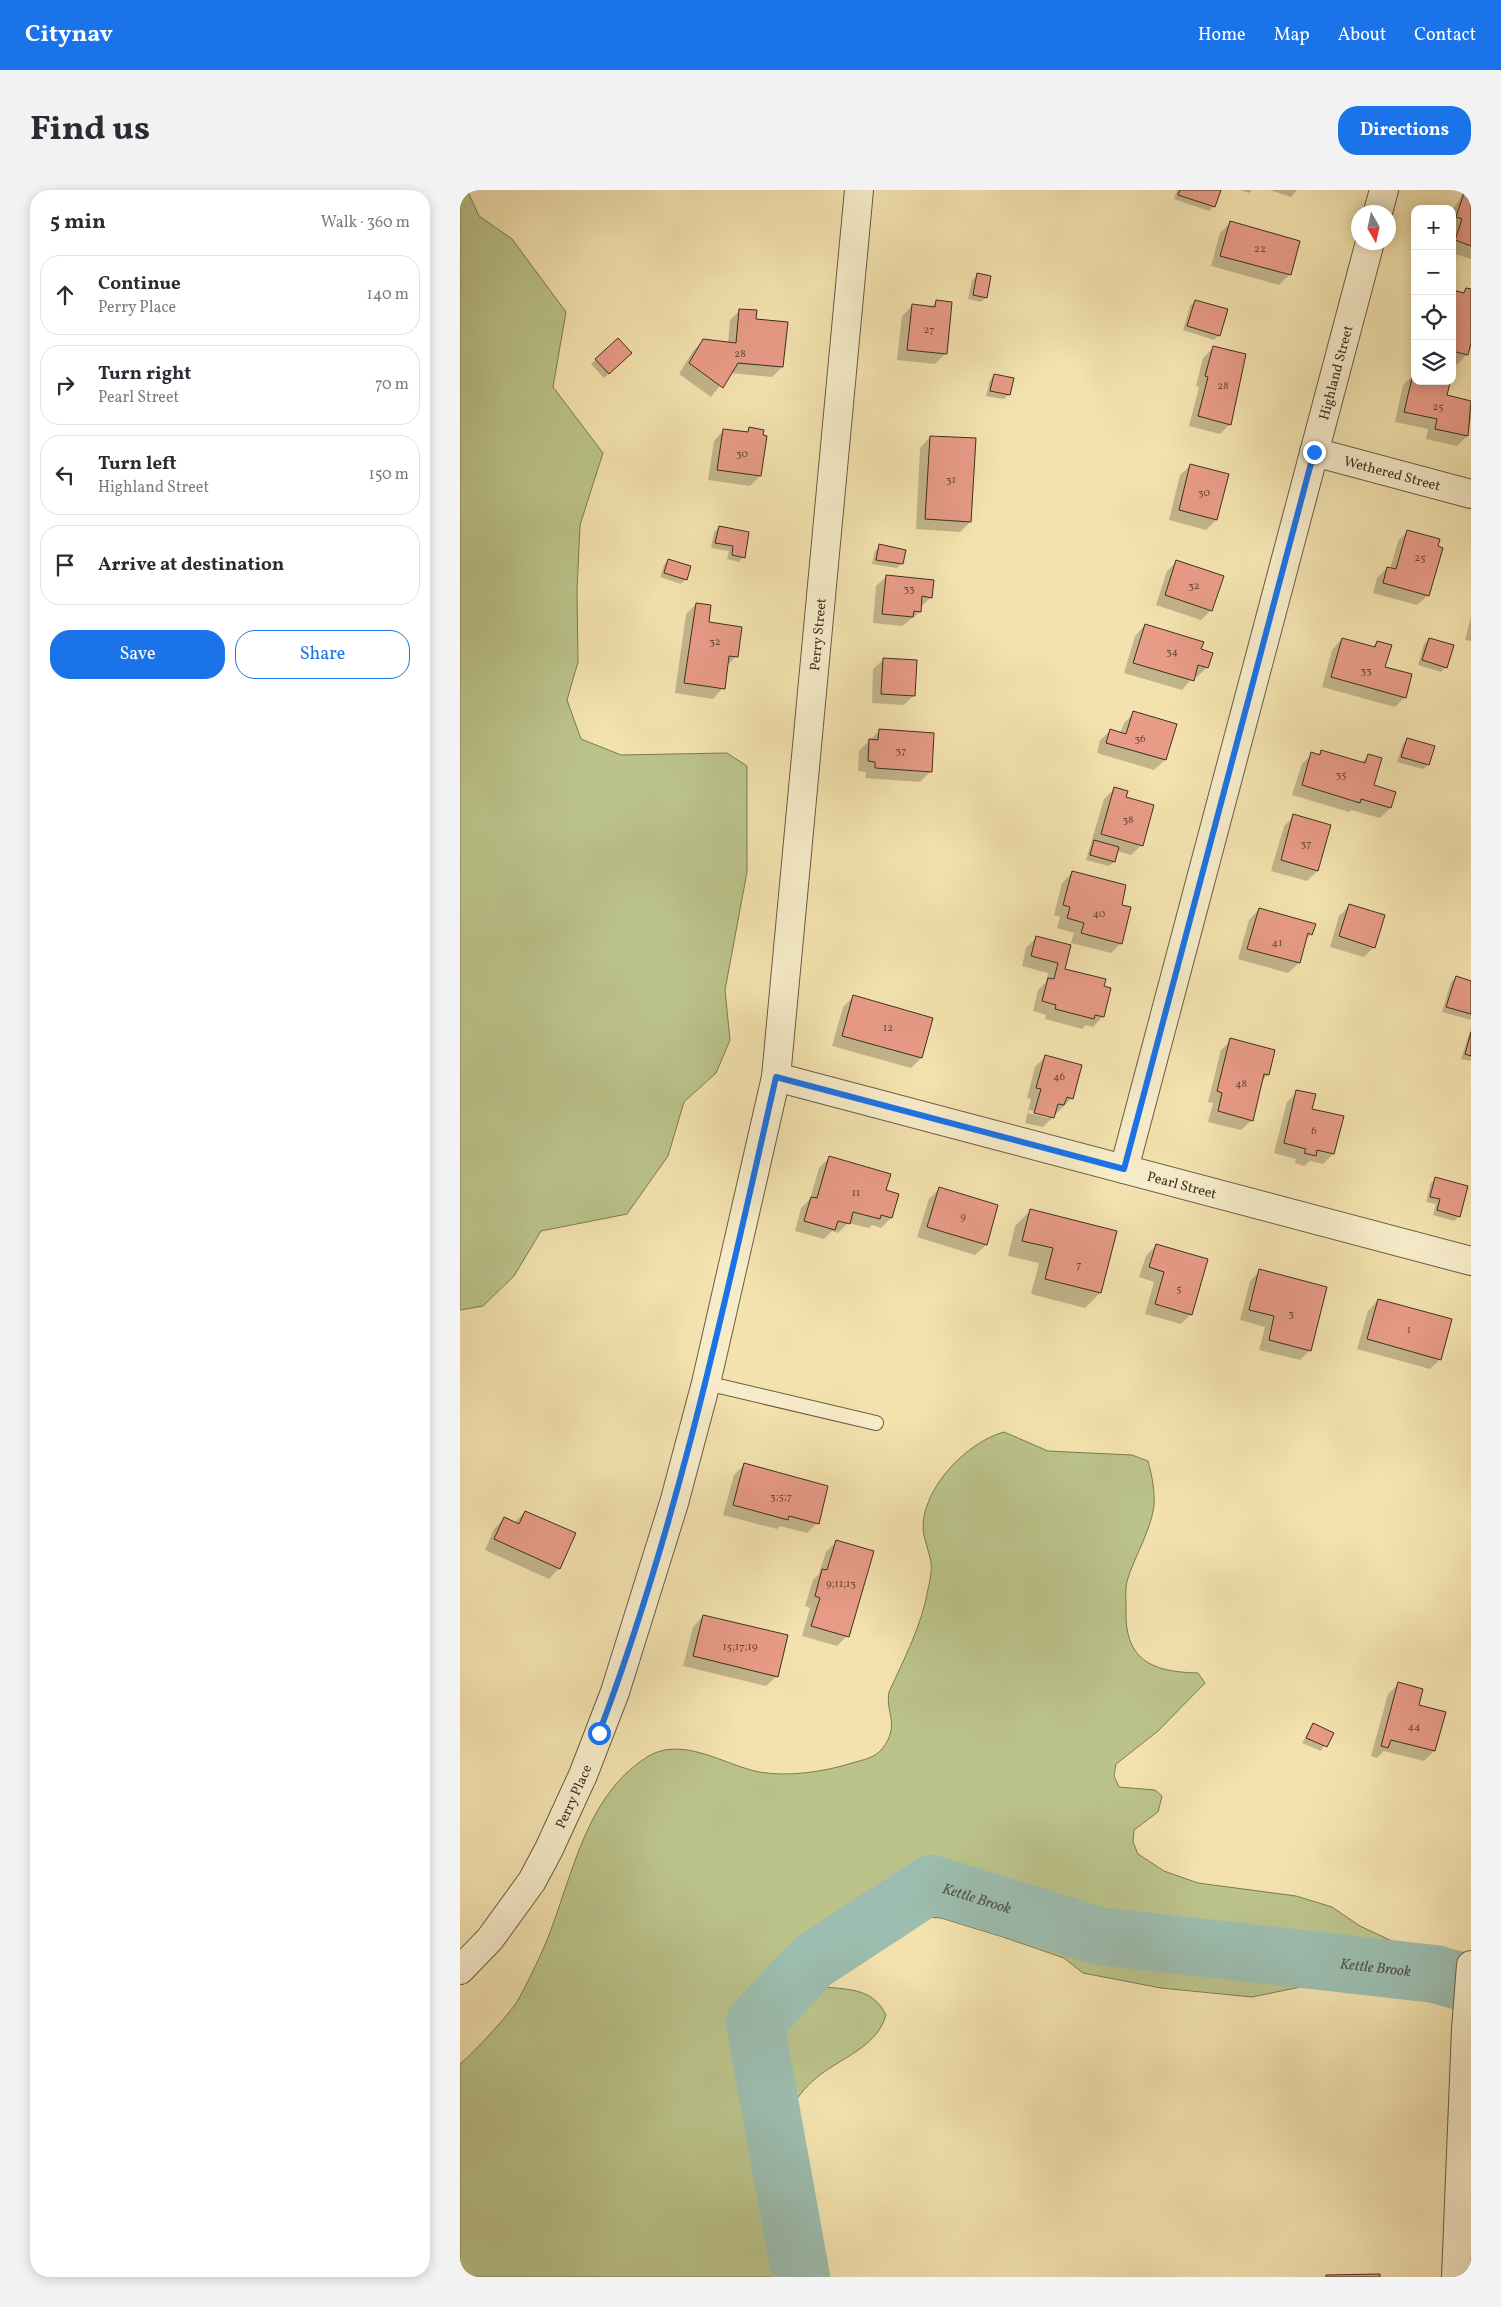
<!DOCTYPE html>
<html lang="en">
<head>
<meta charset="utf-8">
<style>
  :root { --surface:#fff; --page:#f2f2f3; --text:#2b2b33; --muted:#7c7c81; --line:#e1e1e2; --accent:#1a73e8 }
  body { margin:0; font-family:Vollkorn,serif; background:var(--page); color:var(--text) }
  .controls { position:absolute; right:15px; top:15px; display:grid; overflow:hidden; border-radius:10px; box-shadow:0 2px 12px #0003 }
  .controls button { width:45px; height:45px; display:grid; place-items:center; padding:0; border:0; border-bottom:1px solid var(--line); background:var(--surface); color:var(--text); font:25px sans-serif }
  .compass { position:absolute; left:891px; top:15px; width:45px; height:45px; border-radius:50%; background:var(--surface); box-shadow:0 2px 12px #0003; rotate:171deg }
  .stop { position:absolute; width:15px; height:15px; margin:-11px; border:4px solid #1a73e8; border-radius:50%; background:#fff }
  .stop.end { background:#1a73e8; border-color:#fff; box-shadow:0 1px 5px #0008 }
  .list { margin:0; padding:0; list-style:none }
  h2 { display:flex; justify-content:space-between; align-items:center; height:65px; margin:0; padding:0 20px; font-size:21px }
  h2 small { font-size:16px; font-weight:400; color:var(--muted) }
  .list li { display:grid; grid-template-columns:32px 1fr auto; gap:15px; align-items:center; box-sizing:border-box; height:80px; margin:0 10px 10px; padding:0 10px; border:1px solid var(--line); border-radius:20px }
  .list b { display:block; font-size:19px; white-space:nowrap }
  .list p { margin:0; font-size:16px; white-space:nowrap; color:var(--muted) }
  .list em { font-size:16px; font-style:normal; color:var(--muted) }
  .actions { display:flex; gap:10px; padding:15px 20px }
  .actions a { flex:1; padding:11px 0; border:1px solid var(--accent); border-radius:20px; text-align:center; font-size:18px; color:var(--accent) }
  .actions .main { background:var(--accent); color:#fff }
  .icon { flex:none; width:28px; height:28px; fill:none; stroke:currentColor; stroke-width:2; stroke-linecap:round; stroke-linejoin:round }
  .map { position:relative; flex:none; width:1011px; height:2087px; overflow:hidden; border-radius:20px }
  header { display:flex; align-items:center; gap:30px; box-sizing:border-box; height:70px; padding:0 25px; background:var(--accent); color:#fff }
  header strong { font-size:24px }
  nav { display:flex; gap:28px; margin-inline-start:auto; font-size:18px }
  .intro { display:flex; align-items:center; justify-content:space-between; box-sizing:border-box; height:120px; padding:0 30px }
  h1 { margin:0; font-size:35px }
  .button { padding:12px 22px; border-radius:20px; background:var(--accent); color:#fff; font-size:18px; font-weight:700 }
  main { display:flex; gap:30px; padding:0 30px }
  aside { flex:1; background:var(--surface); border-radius:20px; box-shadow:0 2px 12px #0003 }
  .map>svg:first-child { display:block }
  .green { fill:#bbc38a; stroke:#7b7956 }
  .water { fill:#9cbdaf; stroke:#758476 }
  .shadow { fill:#0003; fill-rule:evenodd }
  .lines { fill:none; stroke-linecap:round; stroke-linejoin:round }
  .shore { stroke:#6c7668; stroke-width:1 }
  .river { stroke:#9cbdaf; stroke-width:58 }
  .building { fill:#e89b87; stroke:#3b2f21 }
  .service-casing { stroke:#695c44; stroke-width:16 }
  .minor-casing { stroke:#695c44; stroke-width:30 }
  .service { stroke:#f7ecca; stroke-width:14 }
  .minor { stroke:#f7ecca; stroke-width:28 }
  .route { stroke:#1a73e8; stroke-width:6 }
  .labels { text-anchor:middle; stroke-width:4; stroke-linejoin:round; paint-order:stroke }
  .number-label { font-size:11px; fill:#664a3a }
  .street-label { font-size:14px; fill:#3b2f21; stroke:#f7ecca }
  .water-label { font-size:15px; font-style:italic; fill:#535244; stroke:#f7ecca }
</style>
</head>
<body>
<header>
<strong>Citynav</strong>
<nav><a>Home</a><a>Map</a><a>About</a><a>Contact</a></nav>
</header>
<div class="intro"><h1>Find us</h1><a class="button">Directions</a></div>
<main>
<aside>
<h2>5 min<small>Walk · 360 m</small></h2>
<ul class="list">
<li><svg class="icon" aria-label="ahead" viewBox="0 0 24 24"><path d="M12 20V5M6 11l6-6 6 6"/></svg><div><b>Continue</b><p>Perry Place</p></div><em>140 m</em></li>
<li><svg class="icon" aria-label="right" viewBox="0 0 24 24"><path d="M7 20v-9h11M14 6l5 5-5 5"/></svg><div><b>Turn right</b><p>Pearl Street</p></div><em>70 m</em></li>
<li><svg class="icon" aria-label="left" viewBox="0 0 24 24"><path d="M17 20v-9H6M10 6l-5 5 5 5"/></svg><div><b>Turn left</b><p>Highland Street</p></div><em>150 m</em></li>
<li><svg class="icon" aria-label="arrive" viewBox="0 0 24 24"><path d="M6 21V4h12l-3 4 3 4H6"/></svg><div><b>Arrive at destination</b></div></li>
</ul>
<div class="actions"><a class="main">Save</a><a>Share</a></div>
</aside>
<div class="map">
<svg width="1011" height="2087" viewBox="0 0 1011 2087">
  <rect width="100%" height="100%" fill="#f3e2ae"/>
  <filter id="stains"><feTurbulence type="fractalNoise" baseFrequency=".004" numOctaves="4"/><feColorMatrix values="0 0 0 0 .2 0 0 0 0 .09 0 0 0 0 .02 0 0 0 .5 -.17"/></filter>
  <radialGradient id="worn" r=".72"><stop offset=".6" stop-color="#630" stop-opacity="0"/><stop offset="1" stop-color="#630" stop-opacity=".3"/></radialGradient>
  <path class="green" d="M0,0H7L19,26L52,49L106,122L93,197L143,263L120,335L117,401L118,472L107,510L121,549L161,565L267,563L287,576V682L265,800L270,850L256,883L224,912L208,966L167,1024L81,1041L54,1086L23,1116L0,1120Z
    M544,1242L588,1261L672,1265L688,1271C692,1286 695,1300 694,1316C690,1343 675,1365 667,1391C665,1399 666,1409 666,1418C664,1470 691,1482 738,1483L745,1493L698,1541L656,1574L654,1586L659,1597L695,1600L702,1606L698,1622L674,1640L673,1652L678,1664L704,1681L738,1693L836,1706L872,1717L900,1736L949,1759L945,1791L917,1782L903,1784L792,1807L701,1798L623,1783L604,1768L543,1747L481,1728L452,1726L393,1747L365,1762L354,1774L350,1784L356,1796C385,1800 412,1796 426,1825C417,1858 379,1868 355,1889C345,1897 337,1909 329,1919L340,1943L342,1979L340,2022L361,2087H0V1874C14,1862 49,1825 58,1810C66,1796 73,1781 80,1766C111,1700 120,1609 187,1567C222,1545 264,1575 299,1582C328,1587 364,1582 392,1573C402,1570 415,1568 422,1559C441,1535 425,1523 429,1502C444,1469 462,1435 468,1399C470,1391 472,1380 471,1372C469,1361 464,1350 463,1339C462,1298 507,1252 544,1242Z"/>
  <path class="water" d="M949,1759L979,1770L1011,1777V1797L987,1792L945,1791Z"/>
  <path class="shadow" d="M717,0H760L754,16L749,21L714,9Z
    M780,0H792L789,3Z
    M810,0H837L831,7Z
    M1005,0H1011V69L992,63V21Z
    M770,33L830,84L819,95L751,76L760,43Z
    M517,85L526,107L521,112L508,109L512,90Z
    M1006,99L1011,100V158H1008L1007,164L997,175L992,173V103H1002Z
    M477,111L486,163L475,174L437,170L442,126L452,116L470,118Z
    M735,111L759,145L754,150L723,140L730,116Z
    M280,120L294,130L322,177L312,187L270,183L251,207L219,184L233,161L243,151L268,154L270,130Z
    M158,149L171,163L144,188L131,174Z
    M753,158L779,197L770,234L760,244L729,236L739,197L736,196L743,168Z
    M534,185L549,204L544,209L526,206L530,190Z
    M953,185L955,191H984L986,206L1011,212V229L1007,246L997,256L966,249L968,239L935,232L943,195Z
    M289,239L300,286L290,296L248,290L254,251L264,240L285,243Z
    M470,247L510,332L500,342L456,339L460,258Z
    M731,275L756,330L746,340L709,330L720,285Z
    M259,337L283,367L279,372L267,369L269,361L251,358L254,342Z
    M948,341L968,405L957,415L913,403L917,388L927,378L930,379L938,351Z
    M420,356L441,374L437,378L412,374L415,361Z
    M209,370L226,389L221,394L200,387L204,375Z
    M717,371L751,420L741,430L696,415L707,381Z
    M427,386L471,407L460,418V422L442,436L413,433L416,396Z
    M236,414L247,433L276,466L267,476L263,498L253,509L215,503L226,424Z
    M1011,427V451L1005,450Z
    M685,435L740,460L747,477L737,487L734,486L722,500L664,483L675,446Z
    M882,449L913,457L917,452L924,478L945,507L935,517L862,497L872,460Z
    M969,449L986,477L981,482L958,475L964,454Z
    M424,469L454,505L444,515L412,513L413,479Z
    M674,523L705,570L694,580L637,563L640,550L651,540L660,543L664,533Z
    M420,540L470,582L460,592L405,588L406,582L398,581L399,561Z
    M948,549L968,575L963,579L937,572L943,554Z
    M861,561L901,573L909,565L913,596L930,618L920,628L891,620L889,622L832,605L842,574L852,564L857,565Z
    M655,598L665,608L682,655L671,665L657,661L654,672L649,676L626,670L644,609Z
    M834,626L857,681L847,691L811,681L824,636Z
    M612,683L660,716L661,753L651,763L611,753L614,743L597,738L600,727L594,725L602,693Z
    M890,715L914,757L904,767L870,757L879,726Z
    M799,719L851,744L844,751L839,773L828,783L778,769L789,730Z
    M577,747L610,756L604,780L643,797V826L633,837L626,835L622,839L585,829L586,825L573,821L578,800L586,792L588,783L562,776L566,758Z
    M996,787L1011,792V830L982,822L991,792Z
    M393,807L472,828L461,868L451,878L372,856L383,817Z
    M1011,838V871L1001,869Z
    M771,850L808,884L801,892L792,930L781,940L748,932L753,913L748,912L761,860Z
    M585,867L612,908L583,937L565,933L571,909L567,908L575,877ZM569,920L588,925V928L568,923Z
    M837,902L851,920L873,964L863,974L850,971L844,976L835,973L836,969L814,963L827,912Z
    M369,968L425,1001L431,1028L421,1038L412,1035L409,1038L388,1033L378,1043L372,1041L364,1049L335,1041L341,1018L350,1009L359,978Z
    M976,988L999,1026L994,1031L973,1025L976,1014L966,1012L971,993Z
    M479,999L537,1016L526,1055L515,1065L457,1047L469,1009Z
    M571,1020L640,1103L625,1118L571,1104L579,1073L548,1066L555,1036Z
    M696,1055L731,1124L721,1134L685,1124L694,1092L679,1087L686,1066Z
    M800,1081L850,1160L840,1170L799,1160L805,1137L780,1130L790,1091Z
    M918,1110L980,1169L970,1179L897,1159L908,1121Z
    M284,1275L357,1333L347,1343L320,1336L317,1339L263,1325L274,1285Z
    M65,1322L99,1378L89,1389L25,1360L34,1339L44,1329L55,1332Z
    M376,1352L387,1446L377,1456L342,1446L350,1418L345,1416L353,1390L359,1384L366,1362Z
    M243,1426L317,1486L306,1496L223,1476L233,1437Z
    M938,1494L957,1516L974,1561L964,1571L924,1561L917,1568L911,1566L928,1504Z
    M853,1534L872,1543L861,1561L842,1553Z"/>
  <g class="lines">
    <path class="shore" d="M995,1789L953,1786L951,1783L955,1767L996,1779"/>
    <path class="river" id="s1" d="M341,2087L295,1833L352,1772L471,1694L639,1746L975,1784L1011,1794"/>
  </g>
  <path class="building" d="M720,0H761L755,17L718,5Z
    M1010,0H1011V56L995,50L1002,29L996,27L1004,3L1008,5Z
    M770,31L840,51L831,85L760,66Z
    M517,83L531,86L527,108L513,105Z
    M1006,98L1011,99V153L1008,165L992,161V105L993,100L1004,103Z
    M476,110L492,112L487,164L447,160L452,114L475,117Z
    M735,110L768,119L760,146L727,136Z
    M279,119L297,120L296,129L328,132L323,177L278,173L263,198L229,173L243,149L276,153Z
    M158,148L172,163L149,184L135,169Z
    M753,156L786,164L771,235L738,226L748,187L745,186Z
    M534,184L554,188L550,205L530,201Z
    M953,184H955V191L990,193L987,205L1011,211L1008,246L975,239L977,229L944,222Z
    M289,237L304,240L303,245L307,246L301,286L257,280L263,239L288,242Z
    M470,246L516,248L511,332L465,329Z
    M730,274L769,284L757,330L719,320Z
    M259,336L289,342L285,368L272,365L273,356L255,353Z
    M947,340L980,349L978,356L983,358L969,406L923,393L927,377L936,379Z
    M419,354L446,360L443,374L416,370Z
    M208,369L231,376L227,390L204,383Z
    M716,370L764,386L752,421L705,405Z
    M426,385L474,390L472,408L462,406L461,422L454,421L453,427L422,424Z
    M236,413L251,415L249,432L282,437L278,467L269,466L265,499L224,493Z
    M685,434L744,452L741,459L753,463L748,478L738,475L734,491L673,473Z
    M882,448L915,457L917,451L932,455L925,477L952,484L946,508L871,487Z
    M969,448L994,455L987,478L962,470Z
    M423,468L457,470L455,506L421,504Z
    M673,521L717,534L706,570L646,553L650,539L666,544Z
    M419,539L474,543L472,582L415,578V572L408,571L409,549L418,550Z
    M947,548L975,556L969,575L941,567Z
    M861,560L905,573L908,564L922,568L914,595L936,602L931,618L901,609L900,613L842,595L851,562L860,565Z
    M654,597L668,601L666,607L694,615L683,656L641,644Z
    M833,624L871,635L858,681L821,670Z
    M634,650L659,657L655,672L630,665Z
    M612,681L666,695L662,715L671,717L662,754L621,743L624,733L607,728L610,717L603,715Z
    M889,714L925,725L915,758L879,746Z
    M799,718L856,734L852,745L848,743L840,773L787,759Z
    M576,746L611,755L605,779L646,789L644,796L651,798L644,827L635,825L634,829L595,819L596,815L582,811L588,788L594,789L598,773L571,766Z
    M996,786L1011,791V824L986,817Z
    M393,805L473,828L462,868L382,846Z
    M1011,842V866L1005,864Z
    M770,848L815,860L809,885L804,884L793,931L758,921L762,903L757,901Z
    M585,865L622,875L613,909L607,907L604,915L598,914L594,928L574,923L581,899L576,898Z
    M836,900L856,904L852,919L884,926L874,964L857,960L856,966L844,963L846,959L824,953Z
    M369,966L431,984L426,1000L439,1004L432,1028L421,1025L420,1029L393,1022L390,1034L378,1031L375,1040L344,1031L351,1007L357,1008Z
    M975,987L1008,996L1000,1027L977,1020L980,1009L970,1007Z
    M479,997L538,1015L527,1055L467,1037Z
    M570,1019L657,1041L641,1103L585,1089L593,1058L562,1051Z
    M696,1054L748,1069L732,1125L695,1114L704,1082L689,1077Z
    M799,1079L867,1097L851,1161L809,1150L814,1126L789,1120Z
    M918,1109L992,1129L981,1170L907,1149Z
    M284,1273L368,1296L359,1334L329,1326L328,1330L273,1315Z
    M65,1321L116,1343L100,1379L34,1349L44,1327L59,1334Z
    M376,1350L414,1361L389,1447L351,1436L360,1408L355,1406L362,1379L367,1380Z
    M243,1425L328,1445L318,1487L233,1466Z
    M938,1492L963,1499L959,1515L986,1522L975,1561L931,1550L928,1558L921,1556Z
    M853,1533L874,1543L867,1557L846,1548Z
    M920,2084V2087H866V2085Z"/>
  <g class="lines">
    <g class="service-casing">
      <path id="service" d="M246,1193L416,1233"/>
    </g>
    <g class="minor-casing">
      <g id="minor">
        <path d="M918,22L924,0"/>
        <path id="s2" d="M854,262L1011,304"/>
        <path id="s3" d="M316,887L1011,1071"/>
        <path id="s4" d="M664,979L910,52"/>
        <path id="s5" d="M0,1780L30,1749L72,1691L89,1659L123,1585L155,1502L214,1313L246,1193L316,887L399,0"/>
        <path d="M996,2087L1006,1839L1011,1775"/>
      </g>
    </g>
    <use href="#service" class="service"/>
    <use href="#minor" class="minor"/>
  </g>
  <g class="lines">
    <path class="route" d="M139,1543C219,1331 266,1108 316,887L664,979L854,262"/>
  </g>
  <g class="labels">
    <g class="number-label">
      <text x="800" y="62">22</text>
      <text x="469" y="143">27</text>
      <text x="280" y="167">28</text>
      <text x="763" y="199">28</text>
      <text x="978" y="220">25</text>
      <text x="282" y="267">30</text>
      <text x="491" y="293">31</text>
      <text x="744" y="306">30</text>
      <text x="960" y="371">25</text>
      <text x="734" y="399">32</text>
      <text x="449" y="402">33</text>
      <text x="255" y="455">32</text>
      <text x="712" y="465">34</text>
      <text x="906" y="484">33</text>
      <text x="680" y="552">36</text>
      <text x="441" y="564">37</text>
      <text x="881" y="588">35</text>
      <text x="668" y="633">38</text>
      <text x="846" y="657">37</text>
      <text x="639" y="727">40</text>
      <text x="817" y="756">41</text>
      <text x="428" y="841">12</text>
      <text x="599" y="890">46</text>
      <text x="781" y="897">48</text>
      <text x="854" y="944">6</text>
      <text x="396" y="1006">11</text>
      <text x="503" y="1030">9</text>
      <text x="619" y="1078">7</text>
      <text x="719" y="1102">5</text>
      <text x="831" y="1127">3</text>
      <text x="949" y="1143">1</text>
      <text x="321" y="1310">3;5;7</text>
      <text x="381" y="1397">9;11;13</text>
      <text x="280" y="1460">15;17;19</text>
      <text x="954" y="1540">44</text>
    </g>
    <g class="street-label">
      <text dy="5" stroke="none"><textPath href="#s4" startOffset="824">Highland Street</textPath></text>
      <text dy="5" stroke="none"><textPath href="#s2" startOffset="81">Wethered Street</textPath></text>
      <text dy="5" stroke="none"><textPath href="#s5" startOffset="1402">Perry Street</textPath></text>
      <text dy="5" stroke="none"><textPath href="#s3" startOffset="420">Pearl Street</textPath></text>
      <text dy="5" stroke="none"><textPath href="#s5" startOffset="209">Perry Place</textPath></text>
    </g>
    <g class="water-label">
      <text dy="5" stroke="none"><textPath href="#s1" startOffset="532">Kettle Brook</textPath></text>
      <text dy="5" stroke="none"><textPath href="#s1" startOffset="938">Kettle Brook</textPath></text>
    </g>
  </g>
  <rect width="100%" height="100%" filter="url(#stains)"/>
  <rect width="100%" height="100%" fill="url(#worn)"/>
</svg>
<div class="controls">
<button>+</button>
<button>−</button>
<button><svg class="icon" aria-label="locate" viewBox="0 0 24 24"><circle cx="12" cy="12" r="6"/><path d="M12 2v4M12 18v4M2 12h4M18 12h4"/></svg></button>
<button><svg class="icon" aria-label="layers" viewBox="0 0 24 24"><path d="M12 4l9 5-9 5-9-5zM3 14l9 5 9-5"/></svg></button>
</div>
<svg class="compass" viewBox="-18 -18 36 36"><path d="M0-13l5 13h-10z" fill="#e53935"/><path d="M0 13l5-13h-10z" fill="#7c7c81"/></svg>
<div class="stop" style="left:139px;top:1543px"></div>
<div class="stop end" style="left:854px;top:262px"></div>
</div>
</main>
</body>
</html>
